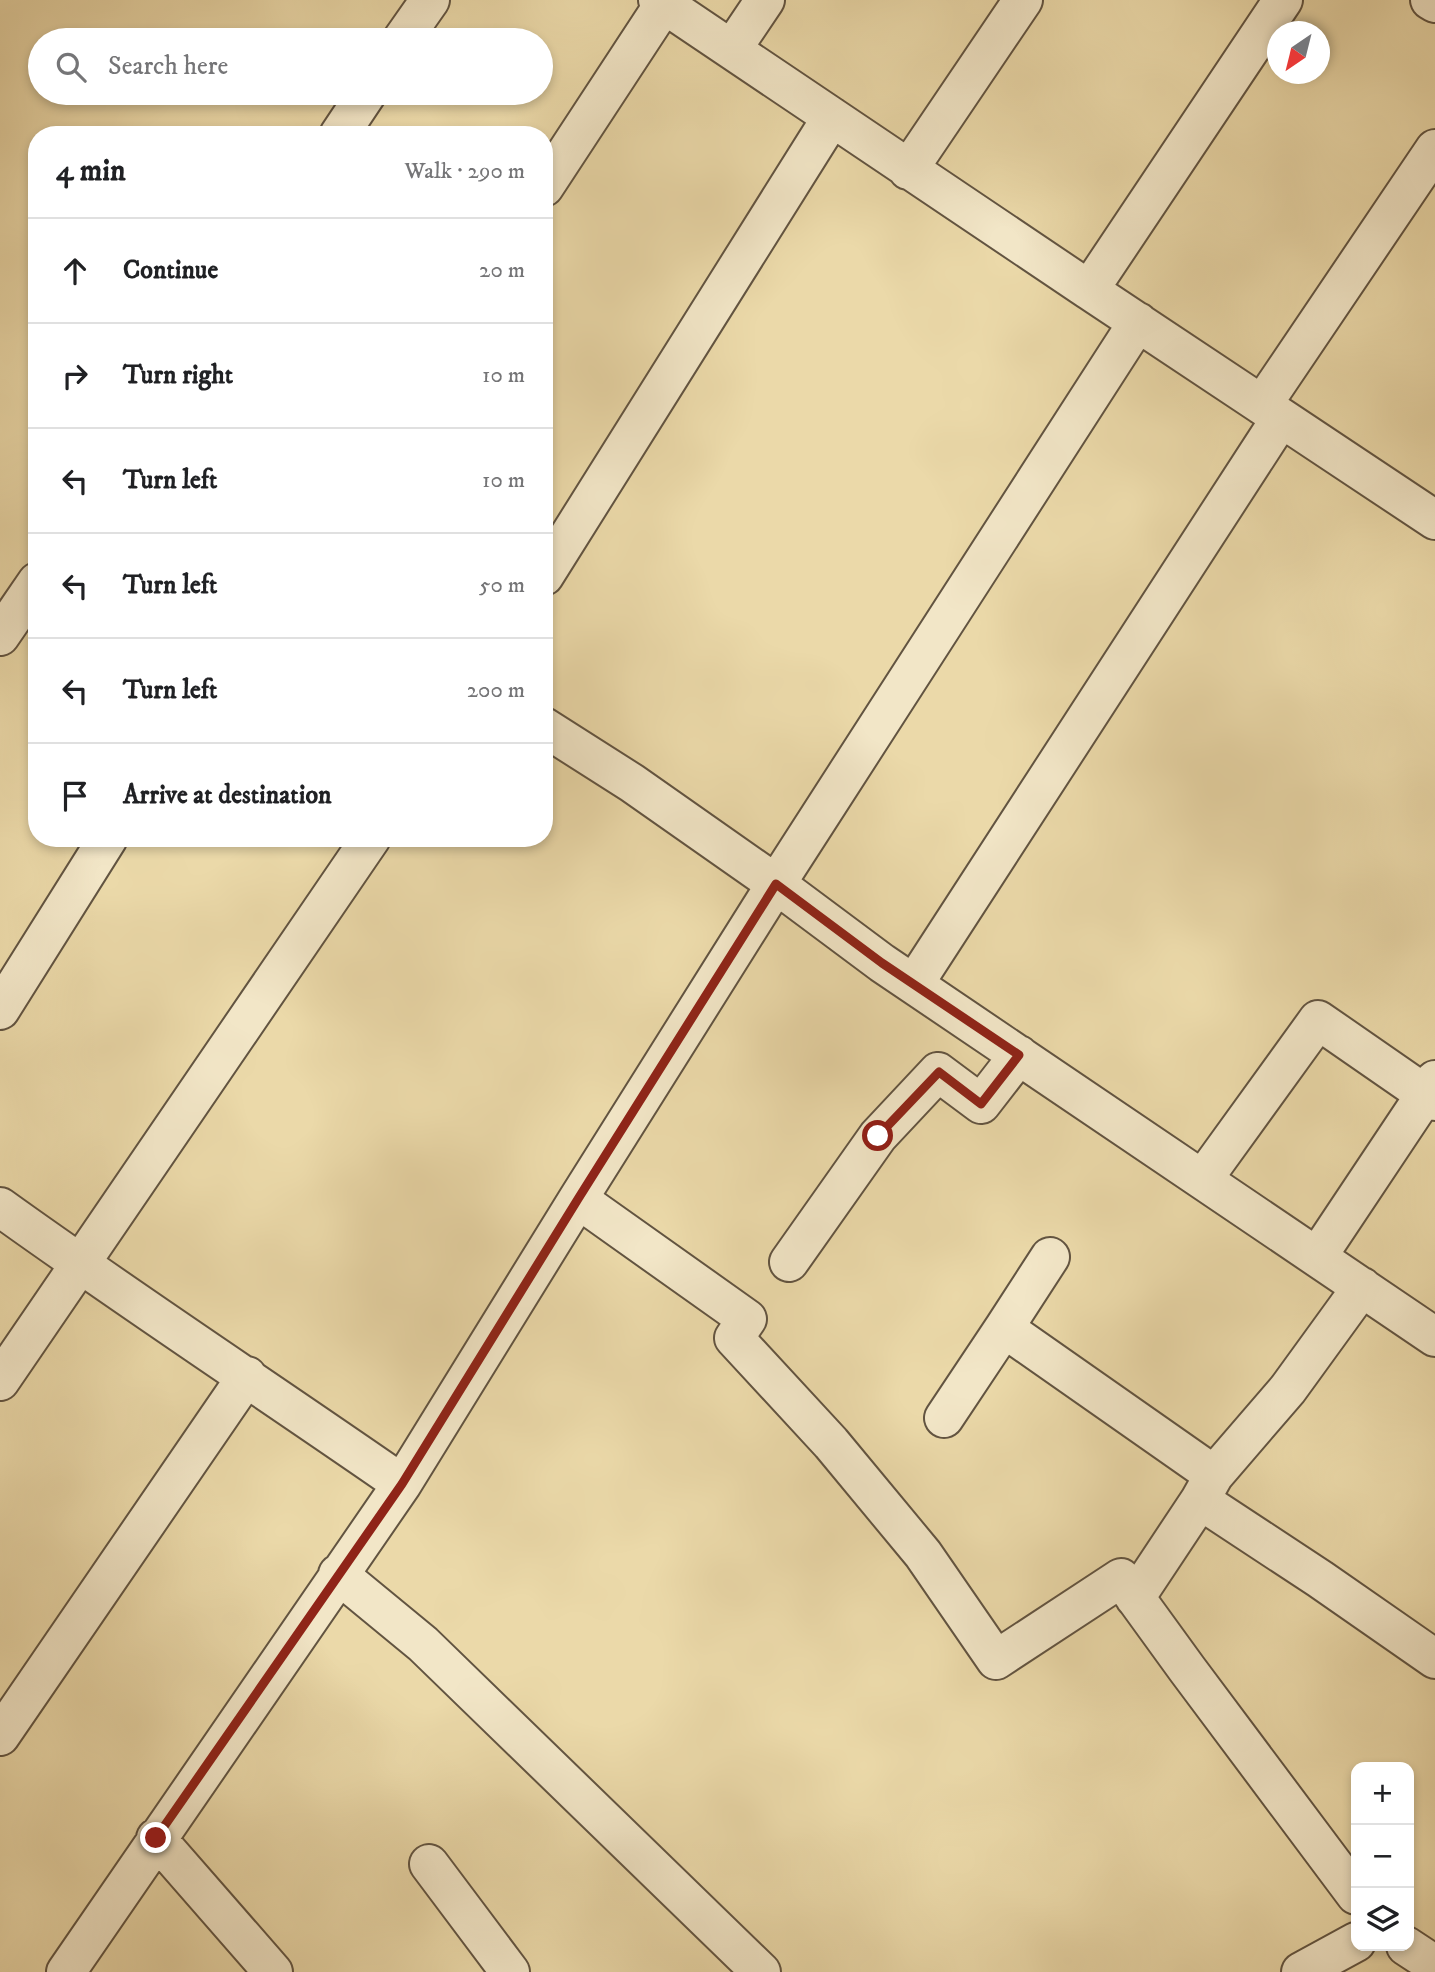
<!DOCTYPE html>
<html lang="en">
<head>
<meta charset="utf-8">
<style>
  :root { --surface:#fff; --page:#f6f6f6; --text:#202124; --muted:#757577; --line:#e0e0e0 }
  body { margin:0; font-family:"IM FELL DW Pica",serif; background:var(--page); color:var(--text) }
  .controls { position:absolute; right:21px; bottom:21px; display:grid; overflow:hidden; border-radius:14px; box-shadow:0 4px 10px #0003 }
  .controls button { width:63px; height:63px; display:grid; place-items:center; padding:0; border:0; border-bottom:2px solid var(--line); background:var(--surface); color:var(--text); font:35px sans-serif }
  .compass { position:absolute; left:1267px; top:21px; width:63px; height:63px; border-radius:50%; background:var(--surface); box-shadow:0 4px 10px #0003; rotate:215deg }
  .stop { position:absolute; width:21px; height:21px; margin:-16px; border:5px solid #8f2418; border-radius:50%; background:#fff }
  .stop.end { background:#8f2418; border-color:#fff; box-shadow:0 2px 7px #0008 }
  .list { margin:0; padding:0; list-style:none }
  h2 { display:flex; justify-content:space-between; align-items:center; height:91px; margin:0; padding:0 28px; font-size:30px }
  h2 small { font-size:23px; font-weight:400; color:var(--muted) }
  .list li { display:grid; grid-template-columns:46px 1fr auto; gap:21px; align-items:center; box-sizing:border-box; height:105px; padding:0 28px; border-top:2px solid var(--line) }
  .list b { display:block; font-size:26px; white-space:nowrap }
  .list em { font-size:23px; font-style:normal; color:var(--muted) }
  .icon { flex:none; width:38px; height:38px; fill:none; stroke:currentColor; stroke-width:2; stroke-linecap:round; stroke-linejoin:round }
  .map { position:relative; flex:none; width:1435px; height:1972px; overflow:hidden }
  .search { position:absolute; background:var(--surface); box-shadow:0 4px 10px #0003; left:28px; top:28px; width:525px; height:77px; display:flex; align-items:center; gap:18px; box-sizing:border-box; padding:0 24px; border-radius:38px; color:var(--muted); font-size:26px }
  .panel { position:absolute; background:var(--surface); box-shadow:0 4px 10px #0003; left:28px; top:126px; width:525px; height:721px; border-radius:28px }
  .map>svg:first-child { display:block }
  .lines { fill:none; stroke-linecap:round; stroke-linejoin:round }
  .minor-casing { stroke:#625441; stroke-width:42 }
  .minor { stroke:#f2e6c7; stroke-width:38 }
  .route { stroke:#8f2418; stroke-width:9 }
</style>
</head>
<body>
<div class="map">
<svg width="1435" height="1972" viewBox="0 0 1435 1972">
  <rect width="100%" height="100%" fill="#ebd9a9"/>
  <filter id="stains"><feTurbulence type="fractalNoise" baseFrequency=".00286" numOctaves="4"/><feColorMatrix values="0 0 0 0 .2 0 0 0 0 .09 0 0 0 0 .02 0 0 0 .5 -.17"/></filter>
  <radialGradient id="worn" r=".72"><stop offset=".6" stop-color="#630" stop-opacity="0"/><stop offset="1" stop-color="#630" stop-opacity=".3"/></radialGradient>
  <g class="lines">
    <g class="minor-casing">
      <path id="minor" d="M658,0L1089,290L1283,0
        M1430,0L1435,3
        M402,40L430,0
        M732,49L765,0
        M339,135L367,93
        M908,170L1023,0
        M544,187L664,4
        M1089,290L1435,520
        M1262,405L1435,149
        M544,576L832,117
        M0,636L37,582
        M544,727L632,783L776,884L882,963L1435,1337
        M914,984L1281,418
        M0,1010L108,838
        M1203,1179L1318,1020L1435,1101
        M578,1199L747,1319L734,1338L831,1443L923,1554L996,1660L1121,1578L1187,1669L1356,1895
        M0,1207C132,1302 268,1391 402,1484
        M1317,1257L1435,1080
        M789,1262L878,1136L938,1072L981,1104L1019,1055
        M1004,1328L1050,1257
        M0,1381L371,838
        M944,1418L1004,1328L1214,1475L1200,1500
        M1214,1475L1288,1389L1362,1287
        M338,1574L423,1644L761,1972
        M1135,1598L1200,1500L1320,1579L1435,1659
        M0,1736L247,1376
        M156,1838L273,1972
        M429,1864L510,1972
        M1406,1946L1435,1965
        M66,1972L402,1484L578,1199L776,884L1138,322
        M1301,1972L1356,1942"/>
    </g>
    <use href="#minor" class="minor"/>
  </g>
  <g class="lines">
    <path class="route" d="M156,1838L402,1484L578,1199L776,884L882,963L1019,1055L981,1104L939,1072L878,1136"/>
  </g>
  <rect width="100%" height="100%" filter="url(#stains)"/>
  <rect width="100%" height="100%" fill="url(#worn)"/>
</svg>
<div class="controls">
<button>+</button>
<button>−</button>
<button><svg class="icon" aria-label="layers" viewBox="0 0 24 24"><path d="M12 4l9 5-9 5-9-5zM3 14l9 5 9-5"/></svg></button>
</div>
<svg class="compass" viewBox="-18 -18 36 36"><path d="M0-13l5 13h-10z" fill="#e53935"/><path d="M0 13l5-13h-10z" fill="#757577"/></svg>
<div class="stop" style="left:878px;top:1136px"></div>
<div class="stop end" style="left:156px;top:1838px"></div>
<div class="search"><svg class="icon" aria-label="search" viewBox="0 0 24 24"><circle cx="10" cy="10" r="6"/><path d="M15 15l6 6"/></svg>Search here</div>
<section class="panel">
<h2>4 min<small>Walk · 290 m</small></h2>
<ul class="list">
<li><svg class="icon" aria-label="ahead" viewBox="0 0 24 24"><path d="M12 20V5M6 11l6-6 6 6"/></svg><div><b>Continue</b></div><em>20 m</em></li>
<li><svg class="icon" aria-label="right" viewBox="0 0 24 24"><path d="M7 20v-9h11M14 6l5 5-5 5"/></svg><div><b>Turn right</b></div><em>10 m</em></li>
<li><svg class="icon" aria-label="left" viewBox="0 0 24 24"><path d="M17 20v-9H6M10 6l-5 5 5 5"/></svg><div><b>Turn left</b></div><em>10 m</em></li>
<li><svg class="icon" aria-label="left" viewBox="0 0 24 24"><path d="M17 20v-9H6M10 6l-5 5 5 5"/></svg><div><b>Turn left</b></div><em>50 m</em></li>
<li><svg class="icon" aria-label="left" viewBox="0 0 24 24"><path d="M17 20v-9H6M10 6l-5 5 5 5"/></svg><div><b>Turn left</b></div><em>200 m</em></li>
<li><svg class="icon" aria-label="arrive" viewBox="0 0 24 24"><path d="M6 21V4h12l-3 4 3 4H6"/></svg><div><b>Arrive at destination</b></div></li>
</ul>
</section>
</div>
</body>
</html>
